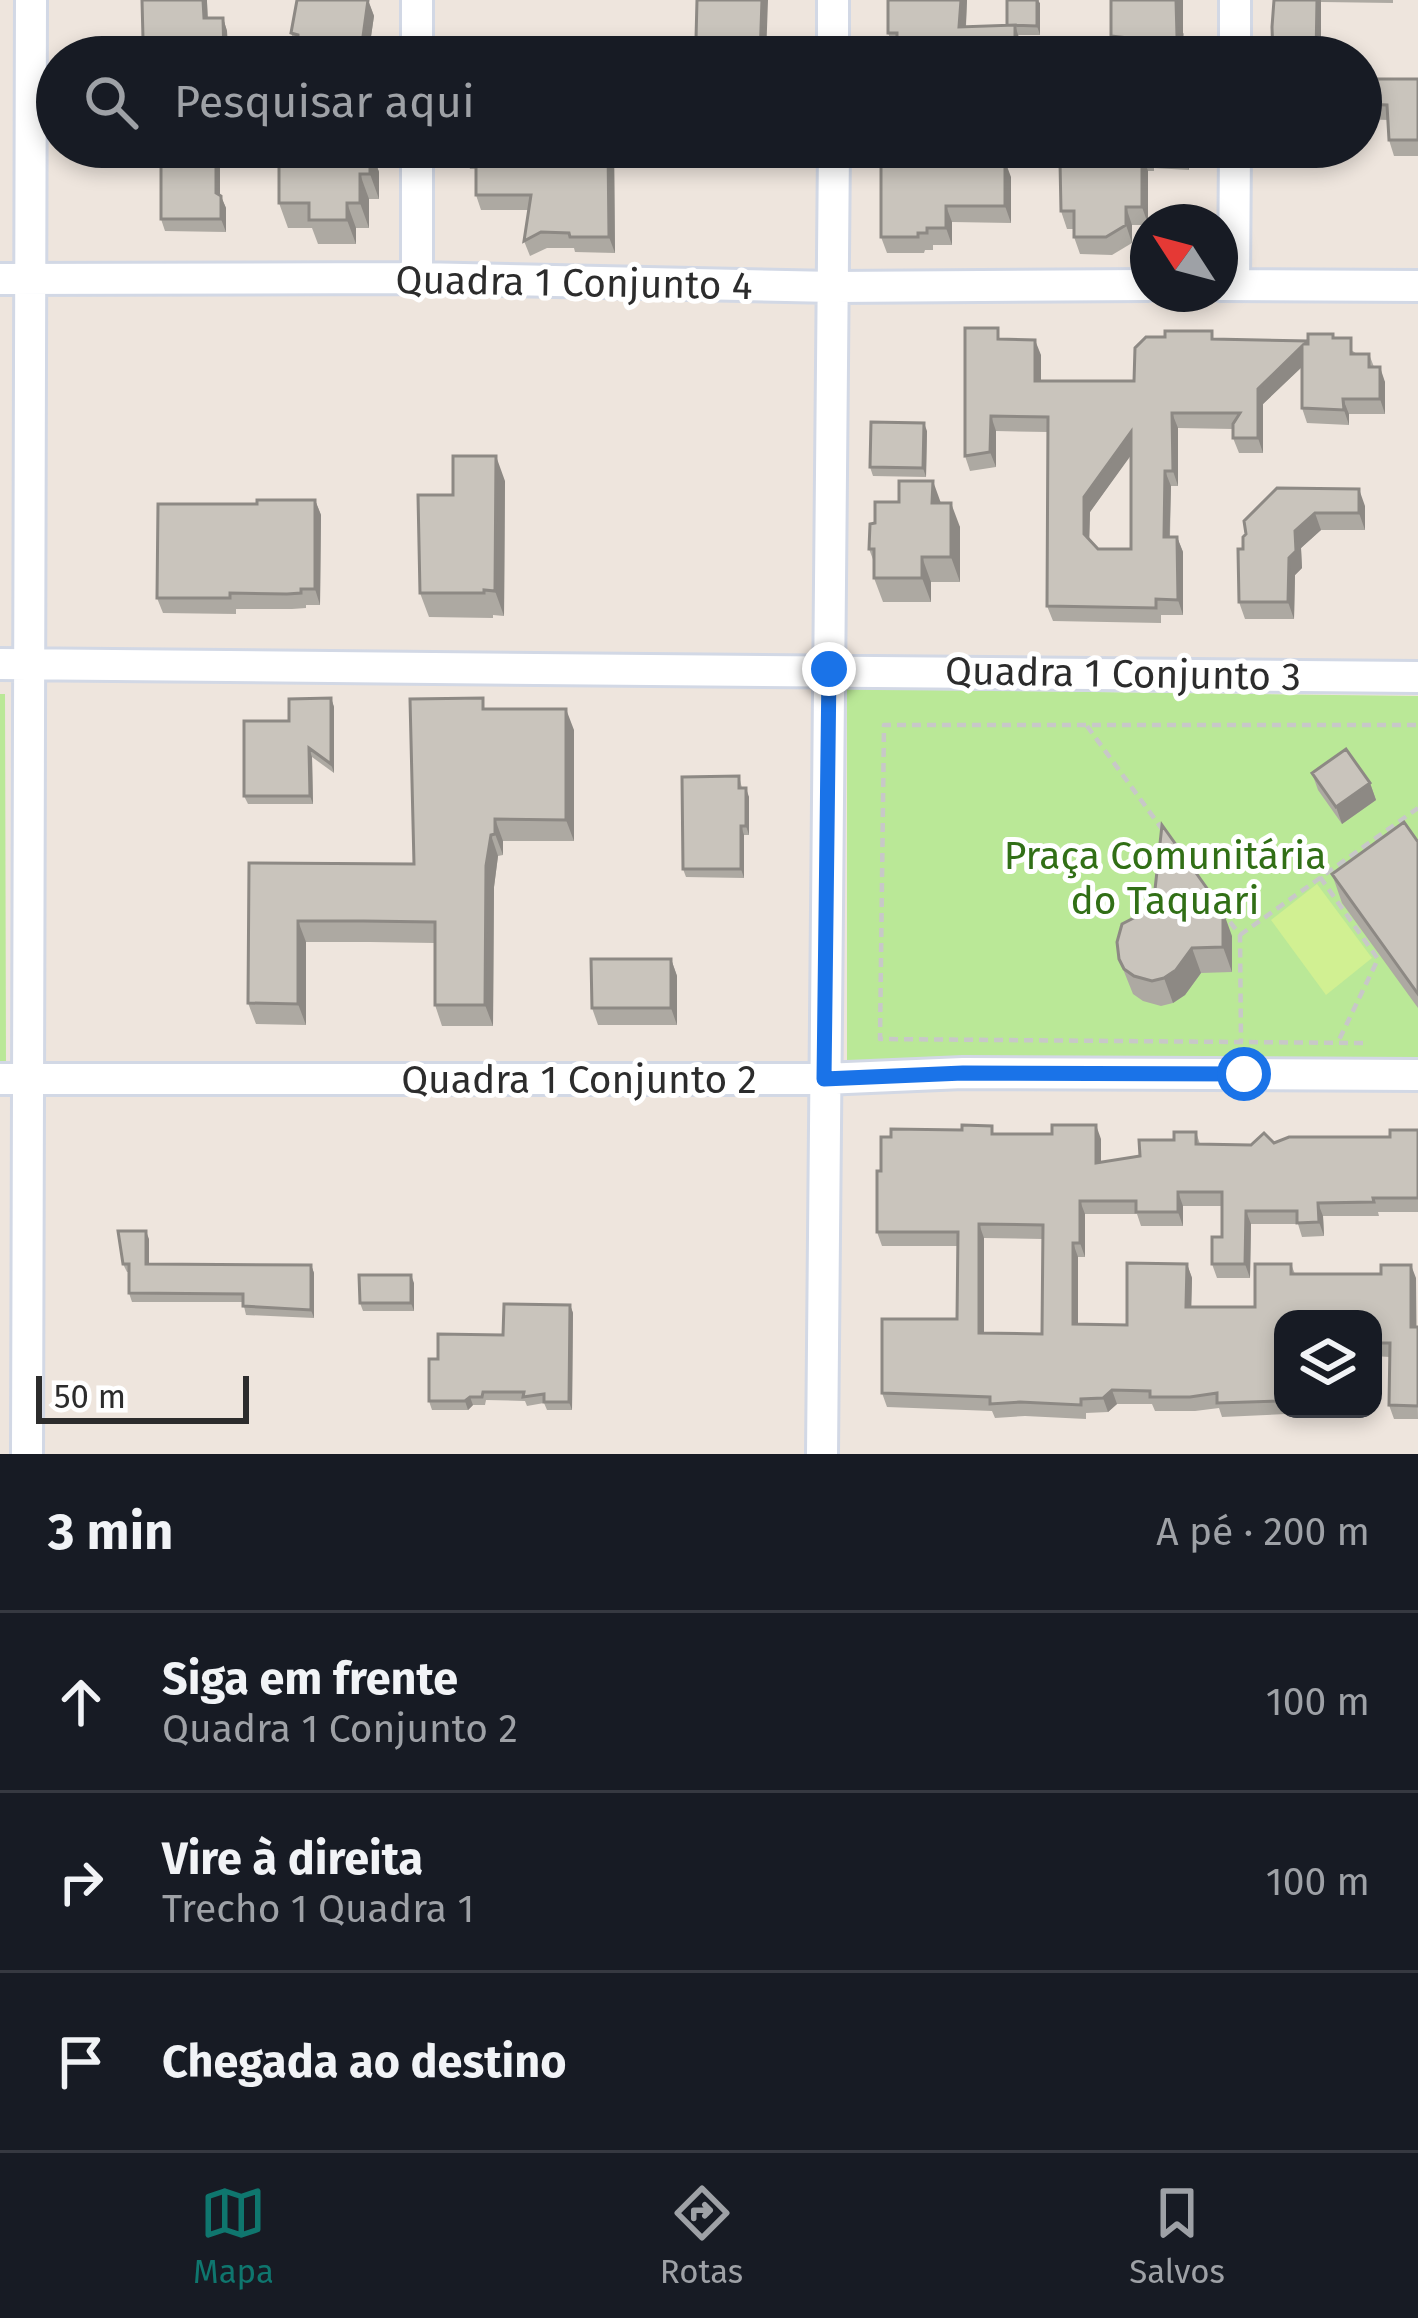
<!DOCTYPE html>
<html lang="pt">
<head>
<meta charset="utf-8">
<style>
  :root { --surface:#171b24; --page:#242831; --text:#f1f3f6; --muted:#9ea1a6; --line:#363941; --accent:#0f766e }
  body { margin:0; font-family:"Fira Sans",sans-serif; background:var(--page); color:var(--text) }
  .controls { position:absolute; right:36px; bottom:36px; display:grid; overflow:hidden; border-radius:24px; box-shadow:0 6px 18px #0003 }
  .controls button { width:108px; height:108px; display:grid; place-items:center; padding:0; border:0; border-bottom:3px solid var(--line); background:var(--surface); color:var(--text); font:60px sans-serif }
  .compass { position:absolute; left:1130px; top:204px; width:108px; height:108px; border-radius:50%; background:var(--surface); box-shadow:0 6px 18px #0003; rotate:306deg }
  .scale { position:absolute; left:36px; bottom:30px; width:213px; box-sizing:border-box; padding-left:12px; border:6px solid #2c2c2c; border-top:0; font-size:33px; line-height:42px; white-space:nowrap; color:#2c2c2c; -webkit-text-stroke:9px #fff; paint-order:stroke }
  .stop { position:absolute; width:36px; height:36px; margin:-27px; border:9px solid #1a73e8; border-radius:50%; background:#fff }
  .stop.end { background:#1a73e8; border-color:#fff; box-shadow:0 3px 12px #0008 }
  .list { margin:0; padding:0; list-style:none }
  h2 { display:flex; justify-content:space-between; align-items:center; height:156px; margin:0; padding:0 48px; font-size:51px }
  h2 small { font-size:39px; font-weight:400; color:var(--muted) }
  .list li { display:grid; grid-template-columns:78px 1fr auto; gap:36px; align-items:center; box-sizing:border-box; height:180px; padding:0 48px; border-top:3px solid var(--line) }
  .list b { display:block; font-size:45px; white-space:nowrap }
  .list p { margin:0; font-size:39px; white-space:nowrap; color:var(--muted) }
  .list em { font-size:39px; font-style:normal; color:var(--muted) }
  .icon { flex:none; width:66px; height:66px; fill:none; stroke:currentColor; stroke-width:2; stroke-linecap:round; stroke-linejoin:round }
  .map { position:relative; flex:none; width:1418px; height:1454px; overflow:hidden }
  .search { position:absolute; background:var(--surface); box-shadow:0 6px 18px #0003; left:36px; right:36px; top:36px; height:132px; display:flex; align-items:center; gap:30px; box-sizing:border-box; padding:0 42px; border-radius:66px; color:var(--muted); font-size:45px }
  .sheet { height:696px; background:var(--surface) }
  nav { display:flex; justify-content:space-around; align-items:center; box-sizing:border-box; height:168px; border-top:3px solid var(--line); background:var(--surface); font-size:33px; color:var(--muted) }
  nav a { display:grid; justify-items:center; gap:6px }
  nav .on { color:var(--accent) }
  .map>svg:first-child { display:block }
  .green { fill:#bae897 }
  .pitch { fill:#d1f092 }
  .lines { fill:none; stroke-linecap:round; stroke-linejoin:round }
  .street-casing { stroke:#d2d8e5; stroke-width:36 }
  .path { stroke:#c8c8c8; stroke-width:4.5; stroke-dasharray:9 6; stroke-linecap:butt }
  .street { stroke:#fff; stroke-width:30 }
  .wall { fill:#ada9a2; fill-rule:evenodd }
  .shaded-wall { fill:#8d8984 }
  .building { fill:#c9c4bc; stroke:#8d8984; stroke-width:3; fill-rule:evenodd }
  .route { stroke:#1a73e8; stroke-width:15 }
  .labels { text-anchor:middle; stroke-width:10; stroke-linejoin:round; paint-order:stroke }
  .street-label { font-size:39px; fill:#2c2c2c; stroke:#fff }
  .park-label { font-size:39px; fill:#316f16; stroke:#fff }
</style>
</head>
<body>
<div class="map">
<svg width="1418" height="1454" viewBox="0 0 1418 1454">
  <rect width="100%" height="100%" fill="#eee5dd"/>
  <path class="green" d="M847,689L1418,696V1064L847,1063Z
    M0,694H5L6,1066H0Z"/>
  <path class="pitch" d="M1317,884L1372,958L1326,995L1271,920Z"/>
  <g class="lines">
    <g class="street-casing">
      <path id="street" d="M833,0V57
        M417,57V0
        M1235,57V0
        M417,278V147
        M0,279L417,278L834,287L1148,285
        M1220,285L1418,286
        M1234,285L1235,147
        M0,664L1418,677
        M0,1079H824L963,1073L1418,1075
        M27,1454L31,0
        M822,1454L834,147"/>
    </g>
    <path class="path" d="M1087,726L1165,833
      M1320,877L1378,959L1338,1042
      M1221,910L1240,935L1241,1042
      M1240,935L1418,808
      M1363,1043L880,1039L884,725H1418"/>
    <use href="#street" class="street"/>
  </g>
  <path class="wall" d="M368,0L374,16L368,57H311L304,55L303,51L297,50L291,33Z
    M967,0L966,27L1007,25V0H1039L1040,35H1018L1020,41V57H898L897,48H894L888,33Z
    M1111,0H1183V39L1188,57H1138L1117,54L1111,36Z
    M1274,0H1393V3L1322,2Z
    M207,2L208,18H223L227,31L228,57H180V51L147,50L143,38Z
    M1361,79H1418V156H1394L1389,140L1388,120L1361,119Z
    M177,147H258V157H220V195L226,208V232L165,231L161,219Z
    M370,147L379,172V199H369V228H356V244H318L312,228H288L279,203Z
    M464,147H614L615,253L575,252L574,248H547L530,256L524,241L529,210H481L476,195V169H470L465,154Z
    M662,147H767V161L667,160Z
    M1079,147H1189V170L1154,168V171H1148V225H1132V243L1112,255L1080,254L1074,237V229H1067L1061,211L1079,162Z
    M881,158L1011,177V223L952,222V245H933V250H925L924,253H887L881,237Z
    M1333,334L1334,338L1357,354H1369L1374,367L1385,382V414H1349V425L1307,423L1302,408V367L1263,404V453H1239L1233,438V429L1178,428V486H1171L1170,537H1177L1183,552V615H1161V623L1053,621L1047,606L1048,432L996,431V467L970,471L965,456L1002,339L1041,355V381H1134L1215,339L1307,341ZM1131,454V549H1098L1089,539L1090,512Z
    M927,431L926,477L873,476L870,467Z
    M505,481L504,616L493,615V618L429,617L420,593L453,495Z
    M315,500L321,515L320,605H306V608L292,609H236V614L163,613L157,598L257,504Z
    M941,503L960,527V582H931V602H883L874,578V562L869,549Z
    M1365,506V530H1321L1301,548L1302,568L1295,575L1294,619H1245L1239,602L1246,534L1244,521Z
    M331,698L334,707V773L312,757L313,804H248L244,796L289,721Z
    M487,709L574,730V841H503V855L498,856L494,887L493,1026H442L435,1005V943L370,942H306V1025L256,1024L248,1003L249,863L414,864Z
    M1312,773L1370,783L1376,800L1342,824L1318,790Z
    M739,776L742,788L749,797V835H744V878L686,877L683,869Z
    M1418,842V1008L1342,903L1332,874Z
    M1232,936V972L1201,973L1185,995L1173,1003L1161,1006L1143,1001L1133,994L1119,959Z
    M671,959L677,976V1025H598L592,1008Z
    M962,1130L995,1134L1101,1139V1162L1140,1156L1174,1140L1196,1132L1200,1144L1251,1145L1390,1137L1418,1130V1212H1378L1379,1216H1323L1324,1236L1302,1237L1298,1224H1251L1250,1278H1217L1212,1264L1222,1237V1206H1183V1226H1141L1137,1214H1085V1257H1078V1324L1127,1325L1187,1264L1192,1278L1191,1307H1255L1291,1264L1295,1274L1416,1278L1418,1419H1394L1389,1405L1390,1357L1373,1356V1319H1283V1409H1286V1414L1222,1417L1219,1408L1195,1411H1155L1152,1404H1117L1108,1412L1086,1413V1419L1025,1416L995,1418L992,1411L887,1407L882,1393L957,1319L958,1246H882L877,1232L881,1171ZM984,1238L1043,1239L1042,1334L984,1333Z
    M149,1239V1264L311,1265L314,1273V1318L246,1315L243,1302H132L129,1293V1272H127L123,1264Z
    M414,1283V1311H363L360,1303Z
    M570,1305L573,1313L572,1410H547L544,1403L527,1406L525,1401L486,1400L485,1405H473L468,1410H432L429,1401L438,1359L503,1335Z"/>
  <path class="shaded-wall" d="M203,0H207V2L208,30L204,18Z
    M368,0L374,16L368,57H363L361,51Z
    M762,0H768L766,57H760Z
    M961,0H967L965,42L959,27Z
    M1037,0L1040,3V35L1037,26Z
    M1176,0H1183V39L1188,57H1181L1177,36Z
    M1317,0H1321V57H1316Z
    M223,18L227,31L228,57H224Z
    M1015,25L1020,41V57H1017L1015,51Z
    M216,147L220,157V205L216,193Z
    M370,147L379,172V199L370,174Z
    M608,147H614L615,253L609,237Z
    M1183,147H1189V170L1183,152Z
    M1142,153L1148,171V224L1142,207Z
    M1005,161L1011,177V223L1005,206Z
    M360,174L369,199V228L360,203Z
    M221,196L226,208V232L221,219Z
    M347,203L356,228V244L347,220Z
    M946,206L952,222V245L946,228Z
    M1126,207L1132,225V243L1126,225Z
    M1035,340L1041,355V396L1035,381Z
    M1302,346L1308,361L1263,404V453L1258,438V389Z
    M1380,367L1385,382V414L1380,399Z
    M1343,399L1349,414V425L1344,410Z
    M1172,413L1178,428V486L1173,471Z
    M991,416L996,431V467L990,452Z
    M924,423L927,431L926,477L923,468Z
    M1131,432L1137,447L1090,512L1089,549L1084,534V497Z
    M496,456L505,481L504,616L495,591Z
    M1165,471L1171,486L1169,552L1164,537Z
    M933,481L942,506L932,503Z
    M1359,489L1365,506V530L1359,513Z
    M315,500L321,515L320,605L315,589Z
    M951,503L960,527V582L951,557Z
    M1315,513L1321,530L1301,548L1302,568L1295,575L1294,619L1288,602L1289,558L1295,531Z
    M1177,537L1183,552V615L1178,600Z
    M922,557L931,582V602L922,578Z
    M331,698L334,707V773L331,764Z
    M566,709L574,730V841L566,820Z
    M309,748L312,757L313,804L310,796Z
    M1370,783L1376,800L1342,824L1336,807Z
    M746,788L749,797V835L746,826Z
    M495,819L503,841V855L495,834Z
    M741,826L744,835V878L741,869Z
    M491,835L498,856L494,887L493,1026L485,1005L486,866Z
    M1223,911L1232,936V972L1223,947Z
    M298,921L306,942V1025L298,1004Z
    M1192,948L1201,973L1185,995L1173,1003L1164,978Z
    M671,959L677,976V1025L671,1008Z
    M1096,1125L1101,1139V1177L1096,1163Z
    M1178,1192L1183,1206V1226L1178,1212Z
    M1080,1201L1085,1214V1257L1080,1243Z
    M1318,1203L1323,1216L1324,1236L1319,1222Z
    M1246,1211L1251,1224L1250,1278L1245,1264Z
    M979,1224L984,1238V1347L979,1333Z
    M146,1231L149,1239V1272L146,1264Z
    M1073,1243L1078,1257V1338L1073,1324Z
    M1187,1264L1192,1278L1191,1320L1186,1307Z
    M311,1265L314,1273V1318L311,1310Z
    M1411,1265L1416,1278V1341L1411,1327Z
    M411,1275L414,1283V1311L411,1303Z
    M570,1305L573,1313L572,1410L569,1402Z
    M1112,1390L1117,1404L1108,1412L1103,1398Z
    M470,1397L473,1405L468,1410L465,1401Z"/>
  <path class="building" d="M142,0H203L204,18H223L224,57H180V39L143,38Z
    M297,0H368L361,51L316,43L298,38V35L291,33Z
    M697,0H762L760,57H627V39H696Z
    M888,0H961L959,27L1015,25V51L897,52V33H888Z
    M1007,0H1037V26L1007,25Z
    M1111,0H1176L1177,36L1182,35L1181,57H1138V39L1111,36Z
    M1274,0H1317L1316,57H1273L1272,27Z
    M244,41V57H233Z
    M1325,54H1354V57H1325Z
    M1361,79H1418V140H1389L1387,105L1361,104Z
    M177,147H216V193L221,196V219H161V159H175Z
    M370,147V174H360V203H347V220H309V203H279V151Z
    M464,147H608L609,237H570L569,233L541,232L524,241L531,195H476V154H465Z
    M1079,147H1183V152L1147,151V153H1142V207H1126V225L1106,237H1074V211H1061L1060,162H1079Z
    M881,158L1005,161V206H946V228H927V233H918V237H881Z
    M965,328H998V339L1035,340V381H1134L1135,348L1146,337H1165V331H1212V339L1307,341L1305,344H1308V334H1333V338H1351V354H1369V367H1380V399H1343L1344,410L1302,408V346L1258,389V438H1233V424L1240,413H1172L1173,471H1165L1164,537H1177L1178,600L1156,599V608L1047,606L1048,417L991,416L990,452L965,456ZM1131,432V549H1098L1084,534V497Z
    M871,422L924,423L923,468L870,467Z
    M453,456H496L495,591L484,590V593H420L418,495H453Z
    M899,481H933L932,503H951V557H922V578H874V549H869L870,524L875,523V502H899Z
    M1277,488L1359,489V513H1315L1295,531L1296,551L1289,558L1288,602H1239L1238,549H1243V537L1246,534L1244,521Z
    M257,500H315V589H301V593L287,594L230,593V598H157L158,504H257Z
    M331,698V764L309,748L310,796H244V721H289V699Z
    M483,698V709H566V820L495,819V834L491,835L486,866L485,1005H435V922L363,921H298V1004L248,1003L249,863L414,864L410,699Z
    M1346,749L1370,783L1336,807L1312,773Z
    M739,776V788H746V826H741V869H683L682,777Z
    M1404,822L1418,842V994L1332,874Z
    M1162,825L1223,911V947L1192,948L1176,970L1164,978L1152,981L1134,976L1124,969L1119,959L1117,942L1122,924L1153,908Z
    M591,959H671V1008H592Z
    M962,1125L992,1126V1134H1052V1125H1096V1163L1140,1156L1139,1140H1174V1132H1196V1144L1251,1145L1264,1133L1274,1143L1289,1137H1390V1130H1418V1198H1373L1374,1202L1318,1203L1319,1222L1297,1223V1211H1246L1245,1264H1212V1237H1222V1192H1178V1212H1136V1201H1080V1243H1073V1324L1127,1325V1263L1187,1264L1186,1307H1255V1264H1291V1274H1381V1265H1411V1327H1418V1406L1389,1405L1390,1343H1373V1319H1283L1281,1401L1217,1403V1393L1190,1397H1150V1391L1112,1390L1103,1398L1081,1399V1405L1020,1402L990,1404V1397L882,1393V1319H957L958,1232H877V1171H881V1137H891V1129L962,1130ZM979,1224L1043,1225L1042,1334L979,1333Z
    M118,1231H146V1264L311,1265V1310L243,1306V1294L129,1293V1264H123Z
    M359,1275H411V1303H360Z
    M504,1304L570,1305L569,1402H544V1394L523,1397L524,1392H483L482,1397H470L465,1401H429V1359H438V1334L503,1335Z"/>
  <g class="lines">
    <path class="route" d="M829,669L824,1079L963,1073L1244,1074"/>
  </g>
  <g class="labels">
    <g class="street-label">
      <text transform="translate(574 282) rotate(1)" y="14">Quadra 1 Conjunto 4</text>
      <text transform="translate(1123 673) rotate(1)" y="14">Quadra 1 Conjunto 3</text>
      <text x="579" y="1093">Quadra 1 Conjunto 2</text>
    </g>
    <g class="park-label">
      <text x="1165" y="869">Praça Comunitária<tspan x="1165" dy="45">do Taquari</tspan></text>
    </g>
  </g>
</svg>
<div class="controls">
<button><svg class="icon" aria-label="layers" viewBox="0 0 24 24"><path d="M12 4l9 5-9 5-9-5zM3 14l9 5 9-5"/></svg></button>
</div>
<svg class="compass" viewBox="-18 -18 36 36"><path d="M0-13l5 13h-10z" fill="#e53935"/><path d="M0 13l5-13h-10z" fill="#9ea1a6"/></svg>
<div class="scale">50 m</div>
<div class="stop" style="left:1244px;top:1074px"></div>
<div class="stop end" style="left:829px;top:669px"></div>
<div class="search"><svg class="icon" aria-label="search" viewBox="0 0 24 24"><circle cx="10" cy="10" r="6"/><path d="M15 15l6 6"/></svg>Pesquisar aqui</div>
</div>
<section class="sheet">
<h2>3 min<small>A pé · 200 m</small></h2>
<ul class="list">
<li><svg class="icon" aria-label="ahead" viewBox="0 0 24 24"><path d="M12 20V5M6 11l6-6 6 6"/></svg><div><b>Siga em frente</b><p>Quadra 1 Conjunto 2</p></div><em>100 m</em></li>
<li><svg class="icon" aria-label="right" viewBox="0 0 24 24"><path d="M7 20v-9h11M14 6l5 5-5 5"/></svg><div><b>Vire à direita</b><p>Trecho 1 Quadra 1</p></div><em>100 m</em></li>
<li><svg class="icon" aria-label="arrive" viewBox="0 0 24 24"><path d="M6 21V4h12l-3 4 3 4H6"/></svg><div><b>Chegada ao destino</b></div></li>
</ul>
</section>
<nav>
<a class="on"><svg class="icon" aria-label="map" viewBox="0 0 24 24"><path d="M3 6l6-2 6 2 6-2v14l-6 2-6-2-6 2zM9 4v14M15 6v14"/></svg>Mapa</a>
<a><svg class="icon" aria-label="directions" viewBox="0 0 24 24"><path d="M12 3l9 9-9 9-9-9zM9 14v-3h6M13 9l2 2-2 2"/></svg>Rotas</a>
<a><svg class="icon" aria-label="saved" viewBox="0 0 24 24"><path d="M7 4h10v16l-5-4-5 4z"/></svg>Salvos</a>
</nav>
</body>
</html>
